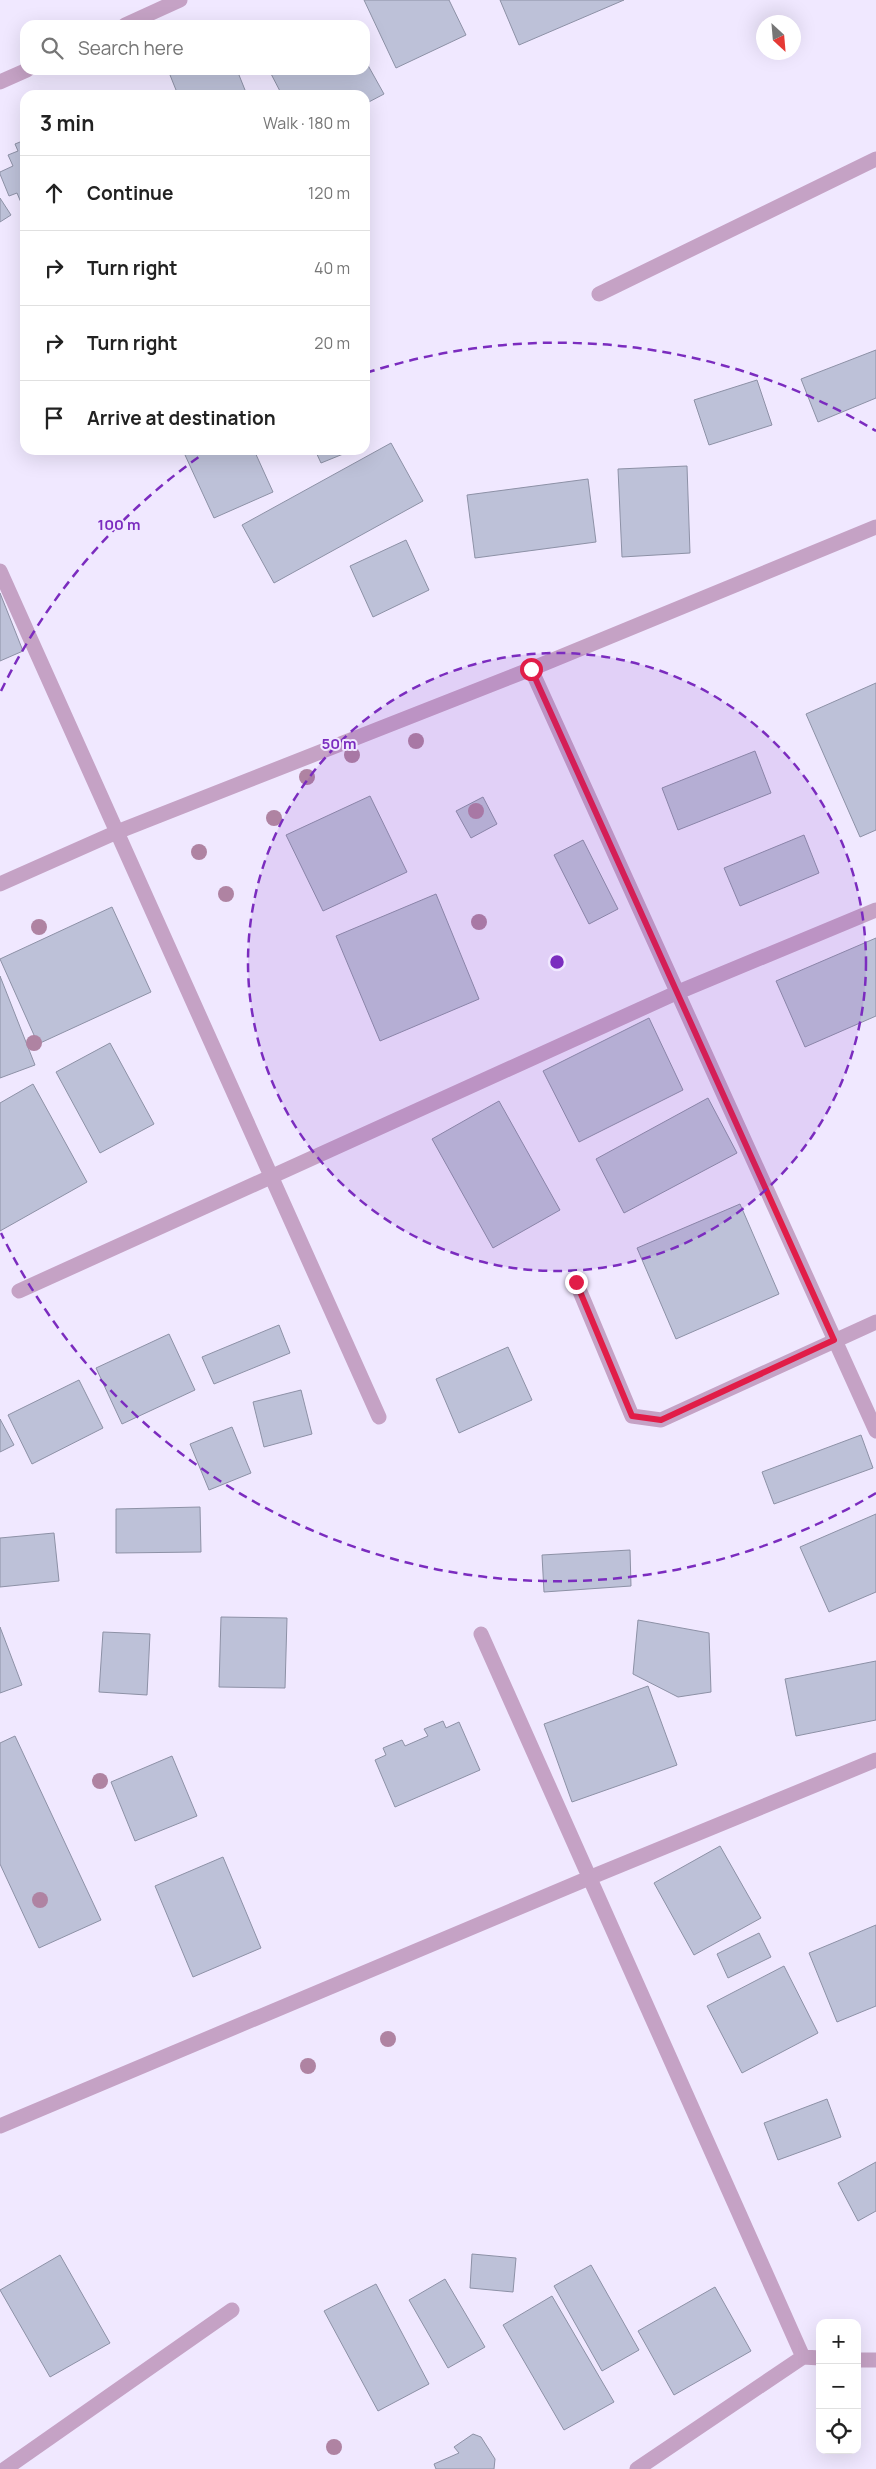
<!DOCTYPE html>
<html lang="en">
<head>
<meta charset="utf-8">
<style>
  :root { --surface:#fff; --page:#f2f2f2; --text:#222; --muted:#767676; --line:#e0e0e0 }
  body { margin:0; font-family:Manrope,sans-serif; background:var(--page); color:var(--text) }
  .controls { position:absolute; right:15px; bottom:15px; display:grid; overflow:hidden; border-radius:10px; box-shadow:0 5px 20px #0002 }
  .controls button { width:45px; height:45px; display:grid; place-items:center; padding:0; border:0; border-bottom:1px solid var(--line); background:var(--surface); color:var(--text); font:25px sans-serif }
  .compass { position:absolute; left:756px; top:15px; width:45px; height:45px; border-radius:50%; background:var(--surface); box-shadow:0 5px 20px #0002; rotate:154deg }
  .stop { position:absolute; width:15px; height:15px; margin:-11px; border:4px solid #e11d48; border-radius:50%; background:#fff }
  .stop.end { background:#e11d48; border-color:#fff; box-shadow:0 1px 5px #0008 }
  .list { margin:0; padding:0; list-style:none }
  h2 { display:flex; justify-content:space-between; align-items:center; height:65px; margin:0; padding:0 20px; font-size:21px }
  h2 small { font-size:16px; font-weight:400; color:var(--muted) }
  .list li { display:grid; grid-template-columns:32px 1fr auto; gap:15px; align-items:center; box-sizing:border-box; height:75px; padding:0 20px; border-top:1px solid var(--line) }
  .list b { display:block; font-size:19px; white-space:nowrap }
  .list em { font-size:16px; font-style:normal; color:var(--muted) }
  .icon { flex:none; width:28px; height:28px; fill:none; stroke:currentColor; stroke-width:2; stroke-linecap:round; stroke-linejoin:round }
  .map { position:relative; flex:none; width:876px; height:2469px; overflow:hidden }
  .search { position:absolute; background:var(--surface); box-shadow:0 5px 20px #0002; left:20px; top:20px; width:350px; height:55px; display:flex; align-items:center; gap:12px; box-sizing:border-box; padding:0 18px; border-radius:15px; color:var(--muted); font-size:19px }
  .panel { position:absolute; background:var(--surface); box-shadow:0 5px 20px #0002; left:20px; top:90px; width:350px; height:365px; border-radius:15px }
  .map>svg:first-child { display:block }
  .building { fill:#bdc1d8; stroke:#8d91a6 }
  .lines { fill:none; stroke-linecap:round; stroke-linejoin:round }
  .minor { stroke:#c5a2c5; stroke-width:15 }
  .tree { fill:#af83a2 }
  .route { stroke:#e11d48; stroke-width:6 }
  .ring { fill:none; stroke:#7b2cbf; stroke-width:2.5; stroke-dasharray:9 6 }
  .centre { fill:#7b2cbf; stroke:#f0e8ff; stroke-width:2.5 }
  .ring-label { font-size:15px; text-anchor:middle; font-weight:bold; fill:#7b2cbf; stroke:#f0e8ff; stroke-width:4; stroke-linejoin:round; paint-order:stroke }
</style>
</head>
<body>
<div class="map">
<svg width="876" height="2469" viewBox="0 0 876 2469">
  <rect width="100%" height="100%" fill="#f0e8ff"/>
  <path class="building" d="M364,0H449L466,35L396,68Z
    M500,0H624L519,45Z
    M365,60L384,94L365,104V95H282L269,70H365Z
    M168,70H237L247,95H178Z
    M25,140V212L17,193L9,196L0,174V172L13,166L8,155L18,151L15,144Z
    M0,198L11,215L0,222Z
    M876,350V398L818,422L801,379Z
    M757,380L772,425L709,445L694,400Z
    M391,443L423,501L274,583L242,525Z
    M195,450H254L273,492L214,518L185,455Z
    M315,450H353L321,463Z
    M687,466L690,553L622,557L618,469Z
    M588,479L596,542L475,558L467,495Z
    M406,540L429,590L373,617L350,566Z
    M0,593L23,651L0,661Z
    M876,683V830L860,837L806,714Z
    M755,751L771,793L678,830L662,788Z
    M370,796L407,872L323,911L286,835Z
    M483,797L497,824L471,838L456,811Z
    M804,835L819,873L740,906L724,868Z
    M583,840L618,909L589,924L554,855Z
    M436,894L479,999L380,1041L336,936Z
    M112,907L151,992L38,1044L0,959Z
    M876,938V1016L805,1047L776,981Z
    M0,976L35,1065L0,1078Z
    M649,1018L683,1090L579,1142L543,1071Z
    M110,1043L154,1124L100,1153L56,1072Z
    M33,1084L87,1182L0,1231V1103Z
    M708,1098L737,1153L624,1213L596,1159Z
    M499,1101L560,1210L493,1248L432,1139Z
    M740,1204L779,1294L676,1339L637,1248Z
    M279,1325L290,1353L214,1384L202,1357Z
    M169,1334L195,1390L122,1424L96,1368Z
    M508,1347L532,1400L459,1433L436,1379Z
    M79,1380L103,1428L32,1464L8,1415Z
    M301,1390L312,1434L264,1447L253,1402Z
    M0,1419L14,1445L0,1452Z
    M232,1427L251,1473L209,1490L190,1444Z
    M861,1435L873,1468L774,1504L762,1472Z
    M200,1507L201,1552L116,1553V1509Z
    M876,1514V1592L829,1612L800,1547Z
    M54,1533L59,1581L0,1587V1538Z
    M630,1550L631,1586L544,1592L542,1555Z
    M221,1617L287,1618L285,1688L219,1687Z
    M638,1620L709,1633L711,1692L678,1697L633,1674Z
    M0,1627L22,1685L0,1693Z
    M103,1632L150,1634L147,1695L99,1692Z
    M876,1661V1720L796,1736L785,1679Z
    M648,1686L677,1765L572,1802L544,1724Z
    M443,1721L446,1728L459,1722L480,1770L395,1807L375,1760L386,1755L383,1748L402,1740L405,1746L428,1736L424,1729Z
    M15,1736L101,1920L39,1948L0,1864V1743Z
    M172,1756L197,1816L135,1841L111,1782Z
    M720,1846L761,1918L694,1955L654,1883Z
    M223,1857L261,1948L193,1977L155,1886Z
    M876,1925V2006L837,2022L809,1953Z
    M759,1933L771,1957L728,1978L717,1954Z
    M784,1966L818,2033L742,2073L707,2006Z
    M827,2099L841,2137L778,2160L764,2123Z
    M876,2162V2211L858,2221L838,2183Z
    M472,2254L516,2258L513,2292L470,2288Z
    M60,2255L110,2343L50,2377L0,2290Z
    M591,2265L639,2350L602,2371L554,2286Z
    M445,2279L485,2347L448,2368L409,2300Z
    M376,2284L429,2384L378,2411L324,2311Z
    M715,2287L751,2351L674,2395L638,2331Z
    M552,2296L614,2402L564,2430L503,2325Z
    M473,2434L481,2437L495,2459L494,2469H436L434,2464L459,2453L454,2447Z"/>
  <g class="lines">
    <path class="minor" d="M125,25L180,0
      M0,82L27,70
      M599,294L876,159
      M0,571L379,1417
      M531,669L876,1431
      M0,884L117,832L531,669L876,527
      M576,1282L632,1416L661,1420L876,1322
      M19,1291L676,993L876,910
      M481,1634L803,2357
      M0,2126L589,1878L876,1760
      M857,2360H876
      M5,2469L232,2310
      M637,2469L803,2357L820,2358"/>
  </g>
  <g class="tree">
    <circle cx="416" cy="741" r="8"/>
    <circle cx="352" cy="755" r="8"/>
    <circle cx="307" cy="777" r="8"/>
    <circle cx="476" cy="811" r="8"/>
    <circle cx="274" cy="818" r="8"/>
    <circle cx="199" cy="852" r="8"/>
    <circle cx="226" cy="894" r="8"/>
    <circle cx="479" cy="922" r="8"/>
    <circle cx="39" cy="927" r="8"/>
    <circle cx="34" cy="1043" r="8"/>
    <circle cx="100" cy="1781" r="8"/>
    <circle cx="40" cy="1900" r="8"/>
    <circle cx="388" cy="2039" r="8"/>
    <circle cx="308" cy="2066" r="8"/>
    <circle cx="334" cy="2447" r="8"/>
  </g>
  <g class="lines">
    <path class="route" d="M531,669L834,1340L661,1420L632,1416L576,1282"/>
  </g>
  <circle cx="557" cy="962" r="309" fill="#7b2cbf" fill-opacity=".12"/>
  <g class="ring">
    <circle cx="557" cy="962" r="309"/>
    <path d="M876 1493A619 619 0 0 1 1 1233M1 691A619 619 0 0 1 206 452M366 373A619 619 0 0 1 876 431"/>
  </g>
  <circle cx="557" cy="962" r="8" class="centre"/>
  <g class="ring-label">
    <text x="119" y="530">100 m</text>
    <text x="339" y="749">50 m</text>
  </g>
</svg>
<div class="controls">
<button>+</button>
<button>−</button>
<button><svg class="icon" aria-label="locate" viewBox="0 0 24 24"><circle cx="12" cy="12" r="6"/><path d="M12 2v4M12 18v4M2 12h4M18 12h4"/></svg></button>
</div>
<svg class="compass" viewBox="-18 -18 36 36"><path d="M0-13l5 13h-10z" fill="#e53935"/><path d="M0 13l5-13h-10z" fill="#767676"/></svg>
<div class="stop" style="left:531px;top:669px"></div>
<div class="stop end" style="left:576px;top:1282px"></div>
<div class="search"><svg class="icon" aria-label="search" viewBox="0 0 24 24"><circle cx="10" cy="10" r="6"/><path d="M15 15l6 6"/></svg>Search here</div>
<section class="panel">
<h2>3 min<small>Walk · 180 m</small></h2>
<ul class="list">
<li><svg class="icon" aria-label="ahead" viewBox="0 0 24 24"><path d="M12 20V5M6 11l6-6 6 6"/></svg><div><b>Continue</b></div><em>120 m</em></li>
<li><svg class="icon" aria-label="right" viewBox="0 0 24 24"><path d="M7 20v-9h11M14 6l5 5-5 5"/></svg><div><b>Turn right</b></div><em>40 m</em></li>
<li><svg class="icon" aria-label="right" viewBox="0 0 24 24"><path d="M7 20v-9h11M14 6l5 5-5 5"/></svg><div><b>Turn right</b></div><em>20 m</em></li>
<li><svg class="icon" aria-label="arrive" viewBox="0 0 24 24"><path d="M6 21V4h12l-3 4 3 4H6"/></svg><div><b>Arrive at destination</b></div></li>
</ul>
</section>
</div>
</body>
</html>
